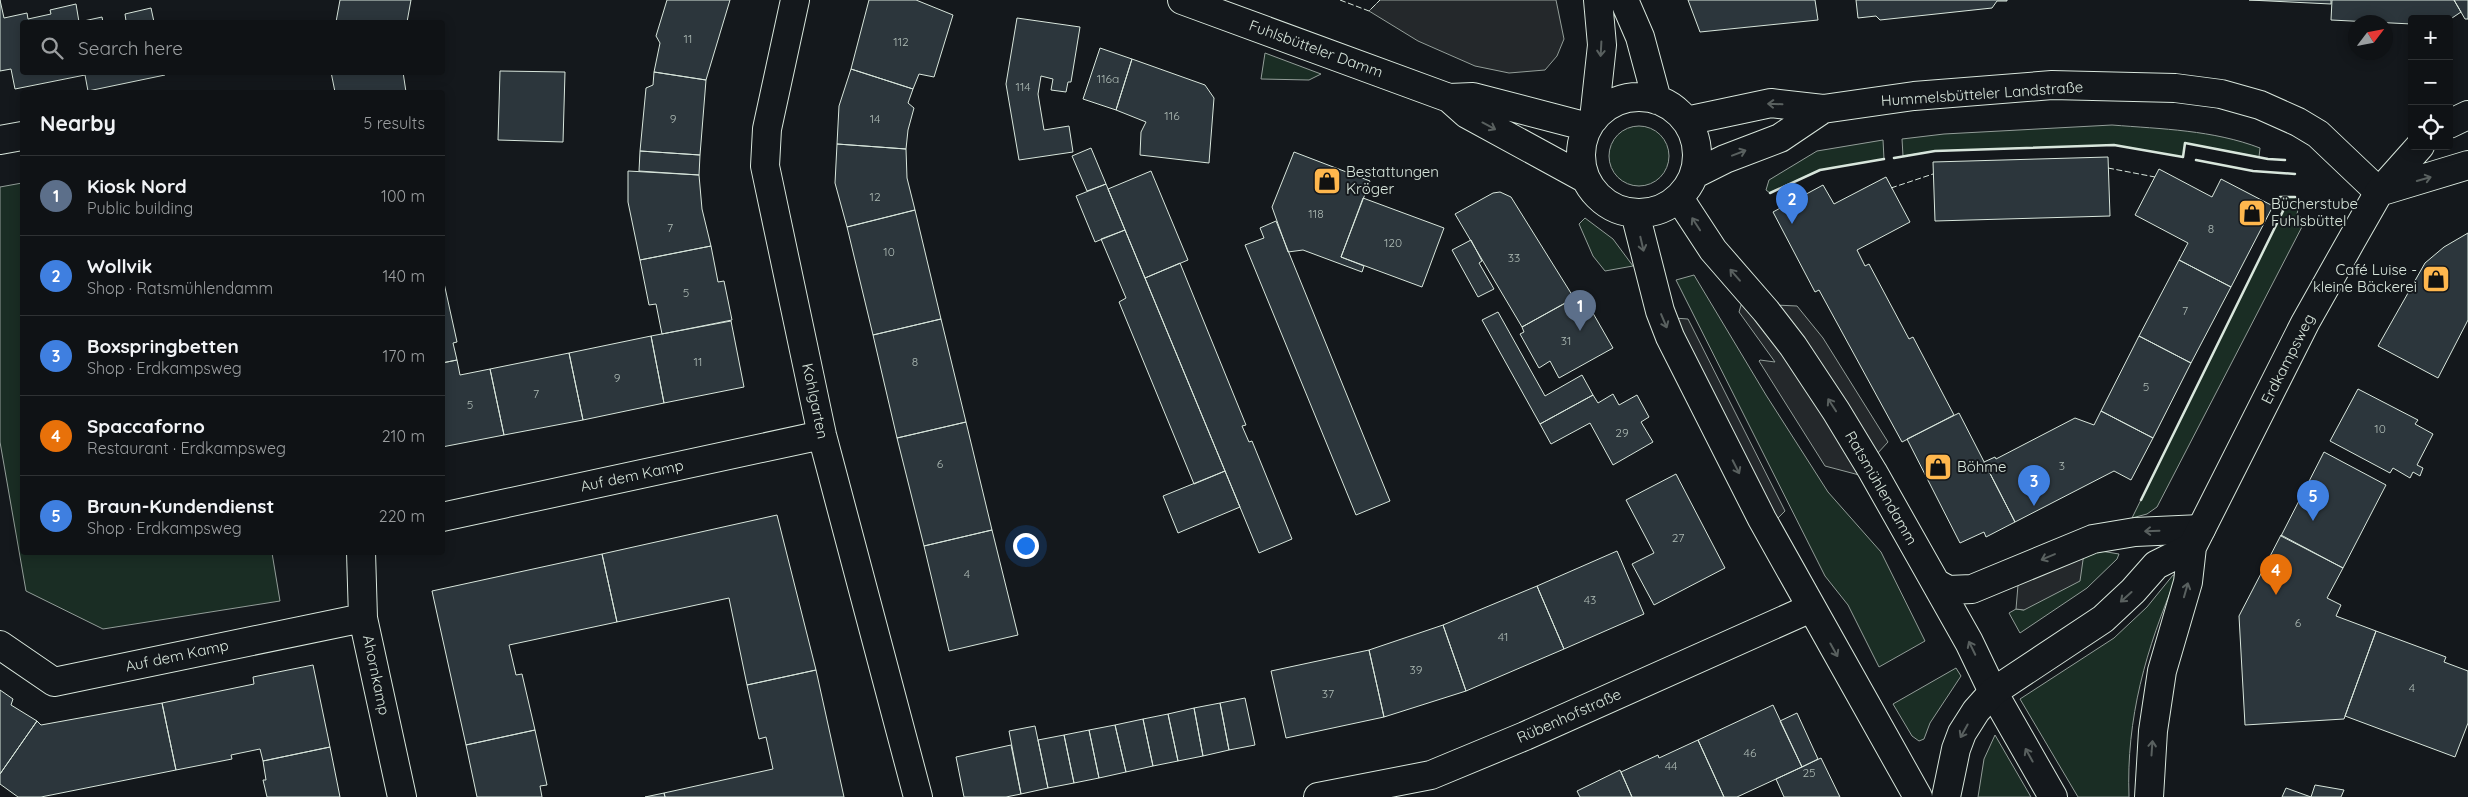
<!DOCTYPE html>
<html lang="en">
<head>
<meta charset="utf-8">
<style>
  :root { --surface:#0f1215; --page:#181b1e; --text:#f1f3f6; --muted:#9b9ea0; --line:#2f3234; --accent:#ffb74d }
  body { margin:0; font-family:Quicksand,sans-serif; background:var(--page); color:var(--text) }
  .controls { position:absolute; right:15px; top:15px; display:grid; overflow:hidden; border-radius:5px; box-shadow:0 2px 12px #0003 }
  .controls button { width:45px; height:45px; display:grid; place-items:center; padding:0; border:0; border-bottom:1px solid var(--line); background:var(--surface); color:var(--text); font:25px sans-serif }
  .compass { position:absolute; left:2348px; top:15px; width:45px; height:45px; border-radius:50%; background:var(--surface); box-shadow:0 2px 12px #0003; rotate:58deg }
  .you { position:absolute; left:1025px; top:545px; width:18px; height:18px; margin:-12px; border:4px solid #fff; border-radius:50%; background:#1a73e8; box-shadow:0 0 0 8px #1a73e833 }
  .badge { display:grid; place-items:center; width:32px; height:32px; border-radius:50%; background:var(--accent); color:#fff; font-size:16px; font-weight:700 }
  .pin { position:absolute; translate:-50% -41px; filter:drop-shadow(0 1px 2px #0008) }
  .pin::after { content:''; position:absolute; top:26px; width:18px; height:15px; background:inherit; clip-path:polygon(0 0,100% 0,50% 100%) }
  .list { margin:0; padding:0; list-style:none }
  h2 { display:flex; justify-content:space-between; align-items:center; height:65px; margin:0; padding:0 20px; font-size:21px }
  h2 small { font-size:16px; font-weight:400; color:var(--muted) }
  .list li { display:grid; grid-template-columns:32px 1fr auto; gap:15px; align-items:center; box-sizing:border-box; height:80px; padding:0 20px; border-top:1px solid var(--line) }
  .list b { display:block; font-size:19px; white-space:nowrap }
  .list p { margin:0; font-size:16px; white-space:nowrap; color:var(--muted) }
  .list em { font-size:16px; font-style:normal; color:var(--muted) }
  .icon { flex:none; width:28px; height:28px; fill:none; stroke:currentColor; stroke-width:2; stroke-linecap:round; stroke-linejoin:round }
  .map { position:relative; flex:none; width:2468px; height:797px; overflow:hidden }
  .search { position:absolute; background:var(--surface); box-shadow:0 2px 12px #0003; left:20px; top:20px; width:425px; height:55px; display:flex; align-items:center; gap:12px; box-sizing:border-box; padding:0 18px; border-radius:5px; color:var(--muted); font-size:19px }
  .panel { position:absolute; background:var(--surface); box-shadow:0 2px 12px #0003; left:20px; top:90px; width:425px; height:465px; border-radius:5px }
  .map>svg:first-child { display:block }
  .green { fill:#1a2d24; stroke:#939e99 }
  .parking { fill:#24282b; stroke:#939e99 }
  .building { fill:#2c363c; stroke:#d8e6dc }
  .lines { fill:none; stroke-linecap:round; stroke-linejoin:round }
  .minor-casing { stroke:#d8e6dc; stroke-width:30 }
  .major-casing { stroke:#d8e6dc; stroke-width:30 }
  .minor { stroke:#14181c; stroke-width:28 }
  .major { stroke:#14181c; stroke-width:28 }
  .fence { stroke:#d8e6dc; stroke-width:1; stroke-dasharray:6 2.5; stroke-linecap:butt }
  .wall { stroke:#d8e6dc; stroke-width:2.5 }
  .oneway { stroke:#59605f }
  .labels { text-anchor:middle; stroke-width:4; stroke-linejoin:round; paint-order:stroke }
  .number-label { font-size:12px; fill:#adbab4 }
  .street-label { font-size:15px; fill:#d8e6dc; stroke:#14181c }
  .poi-label { font-size:15px; fill:#d8e6dc; stroke:#14181c; text-anchor:start }
</style>
</head>
<body>
<div class="map">
<svg width="2468" height="797" viewBox="0 0 2468 797">
  <rect width="100%" height="100%" fill="#14181c"/>
  <path class="green" d="M1265,53L1321,74L1309,80L1261,79Z
    M2112,125C2162,129 2213,130 2260,148L2259,157L2185,143L2183,157L2114,145L1935,151L1903,156L1902,139L1944,134Z
    M1609 156a30 30 0 1 1 60 0a30 30 0 1 1-60 0Z
    M1883,140L1884,159L1820,170L1770,193L1766,190L1769,180L1817,151Z
    M22,183V552L272,553L280,601L103,629L26,591L0,442V187Z
    M2280,197H2295L2300,201L2297,214L2305,221L2157,507L2147,514L2132,518L2283,211Z
    M1585,218L1613,239L1633,266L1605,271L1593,256L1579,224Z
    M1694,275L1766,395L1828,492L1881,552L1925,641L1879,667L1848,605L1825,576L1676,280Z
    M2101,551L2119,554L2117,559L2087,588L2020,633L2009,613L2016,609L2024,610L2084,553Z
    M2173,575L2177,576C2146,649 2126,718 2129,797H2078L2020,699L2114,638L2147,607Z
    M1956,668L1961,676L1930,723L1924,739L1919,741L1912,736L1893,704Z
    M1995,735L2031,797H1978L1984,759Z"/>
  <path class="parking" d="M1380,0H1556L1564,39L1557,56L1545,70L1509,73L1475,66L1418,41L1369,11Z
    M1742,302L1770,333L1863,476L1825,466L1759,361L1760,360L1775,362L1739,312Z
    M1775,305L1797,306L1823,338L1888,442L1876,455Z
    M1674,318L1688,319L1785,511L1775,521Z
    M2084,553L2080,581L2024,610L2016,609L2018,585Z"/>
  <path class="building" d="M0,0L4,18L27,13L28,19L51,14L50,10L76,4L79,22L102,17L103,22H22V72H164L165,75L88,91L85,75L15,89L11,69L0,71Z
    M340,0H411L407,22H336Z
    M667,0H730L706,80L654,72L660,43L656,36Z
    M869,0H916L953,15L934,77L919,74L913,89L851,69Z
    M1688,0H1815L1818,20L1700,32Z
    M1856,0H2007V1H1997L1992,8L1880,20L1876,16L1858,18Z
    M2249,0H2331V4Z
    M2332,0H2454L2461,12L2452,18L2420,16V19H2412V24L2331,20Z
    M2454,0H2468V19H2465Z
    M151,8L154,22H120L126,21L125,14Z
    M1017,18L1080,27L1071,82H1068L1066,92L1051,90L1053,79L1041,76L1038,94L1044,130L1069,126L1073,152L1019,160L1006,84Z
    M1100,48L1132,59L1116,110L1083,99Z
    M1132,59L1205,85L1214,98L1209,163L1140,155L1141,132L1146,122L1116,110Z
    M851,69L913,89L908,103L914,108L908,130L906,149L837,144L839,106Z
    M500,71L565,72L563,142L498,140Z
    M331,72H403L406,92H335Z
    M654,72L706,80L700,155L640,151L646,88L653,85Z
    M837,144L906,149L907,178L915,210L847,227L835,183Z
    M1091,148L1106,184L1087,191L1072,156Z
    M640,151L700,155L699,175L639,171Z
    M1294,152L1370,181L1341,257L1364,266L1362,272L1303,250L1288,252L1272,207Z
    M2108,157L2110,216L1935,221L1933,162Z
    M2159,169L2212,197L2221,179L2273,206L2231,287L2179,260L2188,243L2135,215Z
    M628,171L699,175L702,209L711,246L640,260L628,202Z
    M1151,171L1188,260L1145,278L1108,189Z
    M1886,177L1910,222L1857,250L1865,266L1869,264L1909,339L1913,337L1954,415L1902,442L1819,290L1815,292L1773,212L1823,185L1834,204Z
    M1106,184L1125,230L1095,242L1076,196Z
    M1500,192L1511,197L1574,298L1522,327L1455,214L1493,193Z
    M1363,198L1444,228L1422,287L1341,257Z
    M915,210L941,319L873,335L847,227Z
    M1276,221L1390,501L1356,515L1245,245L1264,238L1260,228Z
    M1125,230L1225,471L1194,484L1119,302L1126,298L1101,239Z
    M2468,233V320L2438,378L2378,346L2425,263L2444,247Z
    M1471,240L1482,261L1479,263L1494,289L1478,297L1452,250Z
    M711,246L718,282L724,281L732,320L662,334L656,304L649,305L640,260Z
    M2179,260L2231,287L2191,363L2139,336Z
    M1180,263L1246,425L1242,426L1249,442L1252,441L1292,539L1259,553L1145,278Z
    M442,274L457,342L453,343L457,360L442,363Z
    M1582,294L1613,348L1559,378L1550,361L1539,368L1520,334L1524,332L1522,327Z
    M1498,312L1545,396L1582,375L1593,395L1540,424L1482,320Z
    M941,319L966,422L897,438L873,335Z
    M731,321L744,387L664,403L651,336Z
    M651,336L664,403L583,420L569,353Z
    M2139,336L2191,363L2153,438L2101,411Z
    M569,353L583,420L504,435L490,369Z
    M457,360L460,375L490,369L504,435L442,447V363Z
    M2358,389L2418,420L2415,424L2433,434L2417,465L2423,468L2420,476L2413,472L2410,478L2393,468L2390,473L2330,441Z
    M1613,394L1619,405L1637,395L1649,417L1641,422L1653,442L1613,465L1590,423L1551,444L1540,424L1593,395L1598,403Z
    M2101,411L2153,438L2131,480L2114,471L2015,522L1984,462L1995,457L1996,459L2075,418L2094,425Z
    M1959,413L2015,522L1986,537L1984,532L1960,543L1907,439Z
    M966,422L992,530L924,546L897,438Z
    M2324,452L2386,485L2343,568L2281,536Z
    M1225,471L1240,507L1178,533L1163,496Z
    M1676,474L1725,568L1654,605L1632,564L1654,553L1626,500Z
    M777,515L816,670L747,685L729,598L617,622L602,554Z
    M992,530L1018,635L949,651L924,546Z
    M2281,535L2343,568L2327,598L2341,605L2336,616L2376,631L2344,719L2245,725L2239,616Z
    M1617,551L1644,614L1564,649L1537,586Z
    M602,554L617,622L509,645L516,675L522,674L535,730L466,745L432,591Z
    M1537,586L1564,649L1466,691L1443,625Z
    M1443,625L1466,691L1384,717L1369,650Z
    M2376,631L2446,657L2444,662L2468,671V723L2455,757L2345,716Z
    M1369,650L1384,717L1286,738L1271,671Z
    M313,665L330,747L263,761L260,749L231,755L232,759L176,770L162,703L254,684L253,677Z
    M816,670L844,797H665L664,793L773,769L766,737L759,739L747,685Z
    M0,690L13,699L11,705L37,721L0,774Z
    M1245,698L1255,745L1229,750L1220,703Z
    M162,703L176,770L41,797H18L0,784V774L37,721L41,725Z
    M1220,703L1229,750L1203,756L1194,708Z
    M1773,705L1802,767L1737,797H1724L1698,740Z
    M1194,708L1203,756L1178,761L1168,714Z
    M1797,713L1818,759L1802,767L1780,721Z
    M1168,714L1178,761L1153,766L1143,719Z
    M1143,719L1153,766L1126,772L1115,725Z
    M1115,725L1126,772L1099,778L1089,730Z
    M1035,726L1048,788L1021,794L1009,731Z
    M535,730L547,785L540,786L542,797H477L466,745Z
    M1089,730L1099,778L1074,783L1064,735Z
    M1064,735L1074,783L1048,788L1038,740Z
    M1698,740L1724,797H1632L1621,772L1658,755L1659,758Z
    M1011,745L1021,794L1006,797H964L956,757Z
    M330,747L340,797H267L263,780H266L263,761Z
    M1821,758L1840,797H1784L1776,779Z
    M1620,770L1632,797H1580L1577,791Z
    M2315,785L2344,790L2341,797H2282L2286,788L2311,797Z
    M664,793L665,797H645Z"/>
  <g class="lines">
    <g class="minor-casing">
      <path id="minor" d="M795,0L767,129L765,166L822,435L918,797
        M1182,0L1449,98L1467,114L1586,179
        M1624,0L1640,37L1657,100
        M1581 155a58 58 0 1 1 116 0a58 58 0 1 1-116 0Z
        M1449,98L1473,97L1588,127
        M1594,119L1602,45L1598,0
        M1686,121L1771,103L1823,109L1914,96L2052,85L2175,88L2221,94L2260,105L2298,122L2318,134L2379,192
        M0,140L22,136
        M1695,174L1725,159L1780,138L1823,109
        M1679,198L1713,250L1766,311L1793,346L1836,411L1873,472L1969,642L1993,692L2053,797
        M1635,213L1660,311L1670,337L1762,519L1918,797
        M442,517L822,435
        M361,552L363,618L402,797
        M1936,583L1948,590L1972,589L2093,539L2135,532L2201,529
        M0,645L54,682L363,618
        M1318,797L1431,775L1525,736L1811,608"/>
    </g>
    <g class="major-casing">
      <path id="major" d="M2449,124L2468,115
        M2379,192L2468,165
        M1946,797L1956,749L1962,733L1976,711L1993,692L2103,619L2133,591L2156,565L2192,547
        M2149,797L2153,731L2162,671L2188,582L2192,547L2305,323L2350,243L2379,192L2420,146"/>
    </g>
    <use href="#minor" class="minor"/>
    <use href="#major" class="major"/>
    <path class="fence" d="M1340,0L1369,11L1380,0
      M2108,168L2155,177
      M1891,188L1933,174"/>
    <path class="wall" d="M1894,158L1935,151L2114,145L2183,157L2185,143L2268,159L2285,160
      M2196,160L2253,171L2295,174
      M1770,193L1820,170L1884,159
      M2141,500L2283,211L2280,197H2295"/>
  </g>
  <defs><path id="oneway-shaft" d="M-6 0H5M1.5-3L5.5 0L1.5 3" fill="none" stroke-width="1.6" stroke-linecap="round" stroke-linejoin="round" transform="scale(1.25)"/></defs>
  <g class="oneway">
    <use href="#oneway-shaft" transform="translate(1601 49) rotate(93)"/>
    <use href="#oneway-shaft" transform="translate(1775 104) rotate(-178)"/>
    <use href="#oneway-shaft" transform="translate(1489 126) rotate(28)"/>
    <use href="#oneway-shaft" transform="translate(1739 153) rotate(-21)"/>
    <use href="#oneway-shaft" transform="translate(2424 179) rotate(-16)"/>
    <use href="#oneway-shaft" transform="translate(1696 224) rotate(-123)"/>
    <use href="#oneway-shaft" transform="translate(1642 244) rotate(77)"/>
    <use href="#oneway-shaft" transform="translate(1735 275) rotate(-131)"/>
    <use href="#oneway-shaft" transform="translate(1664 321) rotate(67)"/>
    <use href="#oneway-shaft" transform="translate(1832 405) rotate(-123)"/>
    <use href="#oneway-shaft" transform="translate(1736 467) rotate(63)"/>
    <use href="#oneway-shaft" transform="translate(2152 531) rotate(178)"/>
    <use href="#oneway-shaft" transform="translate(2048 557) rotate(157)"/>
    <use href="#oneway-shaft" transform="translate(2186 590) rotate(-74)"/>
    <use href="#oneway-shaft" transform="translate(2126 597) rotate(138)"/>
    <use href="#oneway-shaft" transform="translate(1972 648) rotate(-116)"/>
    <use href="#oneway-shaft" transform="translate(1834 650) rotate(61)"/>
    <use href="#oneway-shaft" transform="translate(1964 731) rotate(119)"/>
    <use href="#oneway-shaft" transform="translate(2152 748) rotate(-86)"/>
    <use href="#oneway-shaft" transform="translate(2029 755) rotate(-119)"/>
  </g>
  <defs>
    <g id="shop-square" transform="scale(1.4375)"><rect x="-9" y="-9" width="18" height="18" rx="4" fill="#ffb74d" stroke="#14181c"/><path d="M-5-2.5h2.3a2.7 3.5 0 0 1 5.4 0H5L5.5 6h-11ZM-1.5-2.5h3a1.5 2.3 0 0 0-3 0Z" fill="#111"/></g>
  </defs>
  <g fill-rule="evenodd">
    <use href="#shop-square" x="1327" y="181"/>
    <use href="#shop-square" x="2252" y="213"/>
    <use href="#shop-square" x="2436" y="279"/>
    <use href="#shop-square" x="1938" y="467"/>
  </g>
  <g class="labels">
    <g class="number-label">
      <text x="688" y="43">11</text>
      <text x="901" y="46">112</text>
      <text x="1108" y="83">116a</text>
      <text x="1023" y="91">114</text>
      <text x="1172" y="120">116</text>
      <text x="673" y="123">9</text>
      <text x="875" y="123">14</text>
      <text x="875" y="201">12</text>
      <text x="1316" y="218">118</text>
      <text x="670" y="232">7</text>
      <text x="2211" y="233">8</text>
      <text x="1393" y="247">120</text>
      <text x="889" y="256">10</text>
      <text x="1514" y="262">33</text>
      <text x="686" y="297">5</text>
      <text x="2185" y="315">7</text>
      <text x="1566" y="345">31</text>
      <text x="698" y="366">11</text>
      <text x="915" y="366">8</text>
      <text x="617" y="382">9</text>
      <text x="2146" y="391">5</text>
      <text x="536" y="398">7</text>
      <text x="470" y="409">5</text>
      <text x="2380" y="433">10</text>
      <text x="1622" y="437">29</text>
      <text x="940" y="468">6</text>
      <text x="2062" y="470">3</text>
      <text x="1678" y="542">27</text>
      <text x="967" y="578">4</text>
      <text x="1590" y="604">43</text>
      <text x="2298" y="627">6</text>
      <text x="1503" y="641">41</text>
      <text x="1416" y="674">39</text>
      <text x="2412" y="692">4</text>
      <text x="1328" y="698">37</text>
      <text x="1750" y="757">46</text>
      <text x="1671" y="770">44</text>
      <text x="1809" y="777">25</text>
    </g>
    <g class="street-label">
      <text transform="translate(1316 49) rotate(20)" y="5">Fuhlsbütteler Damm</text>
      <text transform="translate(1982 94) rotate(-4)" y="5">Hummelsbütteler Landstraße</text>
      <text transform="translate(2288 359) rotate(-63)" y="5">Erdkampsweg</text>
      <text transform="translate(815 401) rotate(78)" y="5">Kohlgarten</text>
      <text transform="translate(632 476) rotate(-12)" y="5">Auf dem Kamp</text>
      <text transform="translate(1881 488) rotate(60)" y="5">Ratsmühlendamm</text>
      <text transform="translate(177 656) rotate(-12)" y="5">Auf dem Kamp</text>
      <text transform="translate(376 675) rotate(78)" y="5">Ahornkamp</text>
      <text transform="translate(1569 716) rotate(-24)" y="5">Rübenhofstraße</text>
    </g>
    <g class="poi-label">
      <text x="1346" y="177">Bestattungen<tspan x="1346" dy="17">Kröger</tspan></text>
      <text x="2271" y="209">Bücherstube<tspan x="2271" dy="17">Fuhlsbüttel</tspan></text>
      <text x="2417" y="275" text-anchor="end">Café Luise -<tspan x="2417" dy="17">kleine Bäckerei</tspan></text>
      <text x="1957" y="472">Böhme</text>
    </g>
  </g>
</svg>
<div class="controls">
<button>+</button>
<button>−</button>
<button><svg class="icon" aria-label="locate" viewBox="0 0 24 24"><circle cx="12" cy="12" r="6"/><path d="M12 2v4M12 18v4M2 12h4M18 12h4"/></svg></button>
</div>
<svg class="compass" viewBox="-18 -18 36 36"><path d="M0-13l5 13h-10z" fill="#e53935"/><path d="M0 13l5-13h-10z" fill="#9b9ea0"/></svg>
<div class="you"></div>
<div class="pin badge" style="left:1580px;top:331px;background:#5c6f8a">1</div>
<div class="pin badge" style="left:1792px;top:224px;background:#3f7fe0">2</div>
<div class="pin badge" style="left:2034px;top:506px;background:#3f7fe0">3</div>
<div class="pin badge" style="left:2276px;top:595px;background:#e8710a">4</div>
<div class="pin badge" style="left:2313px;top:521px;background:#3f7fe0">5</div>
<div class="search"><svg class="icon" aria-label="search" viewBox="0 0 24 24"><circle cx="10" cy="10" r="6"/><path d="M15 15l6 6"/></svg>Search here</div>
<section class="panel">
<h2>Nearby<small>5 results</small></h2>
<ul class="list">
<li><span class="badge" style="background:#5c6f8a">1</span><div><b>Kiosk Nord</b><p>Public building</p></div><em>100 m</em></li>
<li><span class="badge" style="background:#3f7fe0">2</span><div><b>Wollvik</b><p>Shop · Ratsmühlendamm</p></div><em>140 m</em></li>
<li><span class="badge" style="background:#3f7fe0">3</span><div><b>Boxspringbetten</b><p>Shop · Erdkampsweg</p></div><em>170 m</em></li>
<li><span class="badge" style="background:#e8710a">4</span><div><b>Spaccaforno</b><p>Restaurant · Erdkampsweg</p></div><em>210 m</em></li>
<li><span class="badge" style="background:#3f7fe0">5</span><div><b>Braun-Kundendienst</b><p>Shop · Erdkampsweg</p></div><em>220 m</em></li>
</ul>
</section>
</div>
</body>
</html>
